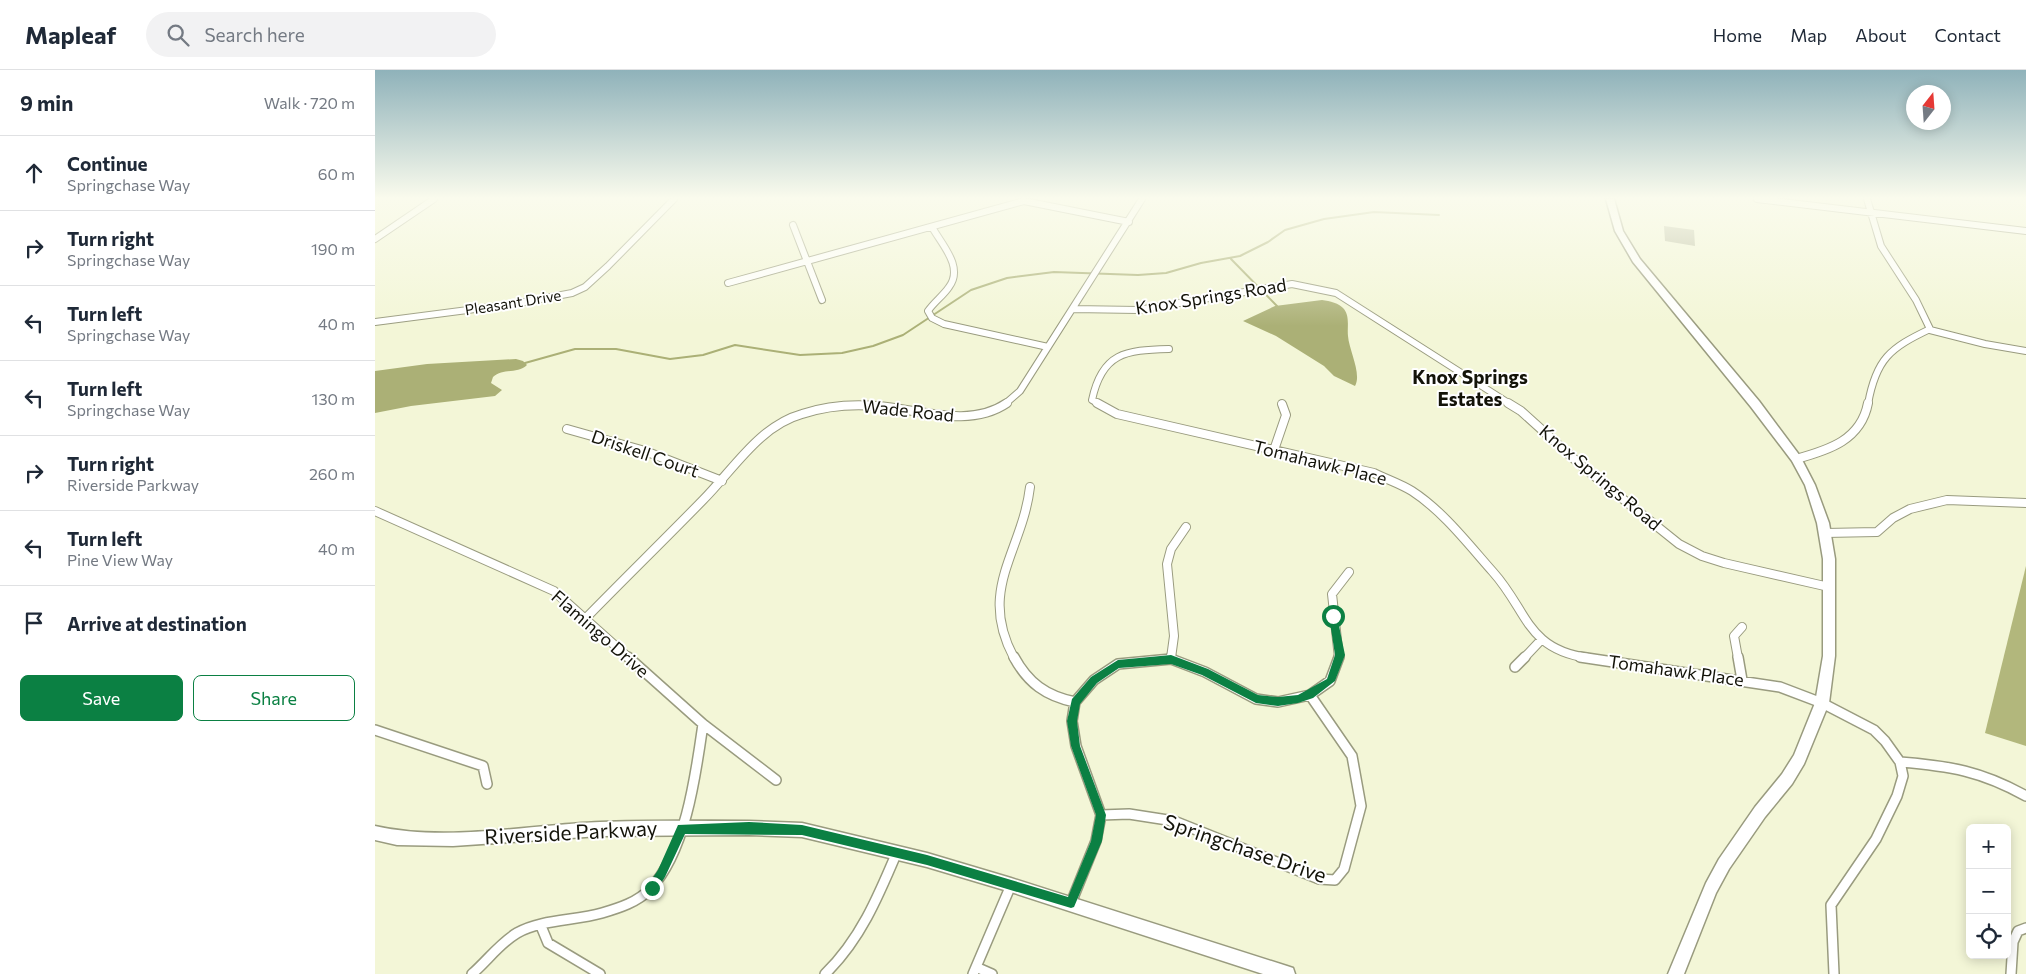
<!DOCTYPE html>
<html lang="en">
<head>
<meta charset="utf-8">
<style>
  :root { --surface:#fff; --page:#f2f2f3; --text:#1f2937; --muted:#747a83; --line:#e0e1e3; --accent:#0b8043 }
  body { margin:0; font-family:Commissioner,sans-serif; background:var(--page); color:var(--text) }
  .controls { position:absolute; right:15px; bottom:15px; display:grid; overflow:hidden; border-radius:8px; box-shadow:0 2px 12px #0003 }
  .controls button { width:45px; height:45px; display:grid; place-items:center; padding:0; border:0; border-bottom:1px solid var(--line); background:var(--surface); color:var(--text); font:25px sans-serif }
  .compass { position:absolute; left:1531px; top:15px; width:45px; height:45px; border-radius:50%; background:var(--surface); box-shadow:0 2px 12px #0003; rotate:17deg }
  .stop { position:absolute; width:15px; height:15px; margin:-11px; border:4px solid #0b8043; border-radius:50%; background:#fff }
  .stop.end { background:#0b8043; border-color:#fff; box-shadow:0 1px 5px #0008 }
  .list { margin:0; padding:0; list-style:none }
  h2 { display:flex; justify-content:space-between; align-items:center; height:65px; margin:0; padding:0 20px; font-size:21px }
  h2 small { font-size:16px; font-weight:400; color:var(--muted) }
  .list li { display:grid; grid-template-columns:32px 1fr auto; gap:15px; align-items:center; box-sizing:border-box; height:75px; padding:0 20px; border-top:1px solid var(--line) }
  .list b { display:block; font-size:19px; white-space:nowrap }
  .list p { margin:0; font-size:16px; white-space:nowrap; color:var(--muted) }
  .list em { font-size:16px; font-style:normal; color:var(--muted) }
  .actions { display:flex; gap:10px; padding:15px 20px }
  .actions a { flex:1; padding:11px 0; border:1px solid var(--accent); border-radius:8px; text-align:center; font-size:18px; color:var(--accent) }
  .actions .main { background:var(--accent); color:#fff }
  .icon { flex:none; width:28px; height:28px; fill:none; stroke:currentColor; stroke-width:2; stroke-linecap:round; stroke-linejoin:round }
  .map { position:relative; flex:none; width:1651px; height:904px; overflow:hidden }
  header { display:flex; align-items:center; gap:30px; box-sizing:border-box; height:70px; padding:0 25px; background:var(--surface); border-bottom:1px solid var(--line) }
  header strong { font-size:24px }
  nav { display:flex; gap:28px; margin-inline-start:auto; font-size:18px }
  .search { width:350px; height:45px; background:var(--page); display:flex; align-items:center; gap:12px; box-sizing:border-box; padding:0 18px; border-radius:28px; color:var(--muted); font-size:19px }
  main { display:flex }
  aside { flex:1; background:var(--surface) }
  .map>svg:first-child { display:block }
  .forest { fill:#b2b77c }
  .water { fill:#abb076 }
  .lines { fill:none; stroke-linecap:round; stroke-linejoin:round }
  .stream { stroke:#abb076; stroke-width:2 }
  .building { fill:#bbbea1 }
  .street-far2-casing { stroke:#999b7f; stroke-width:8 }
  .street-far1-casing { stroke:#999b7f; stroke-width:10 }
  .street-casing { stroke:#999b7f; stroke-width:12 }
  .secondary-casing { stroke:#999b7f; stroke-width:3 }
  .street-far2 { stroke:#fff; stroke-width:6 }
  .street-far1 { stroke:#fff; stroke-width:8 }
  .street { stroke:#fff; stroke-width:9 }
  .secondary { fill:#fff; fill-rule:evenodd }
  .route { fill:#0b8043 }
  .labels { text-anchor:middle; stroke-width:4; stroke-linejoin:round; paint-order:stroke }
  .far-street-label { font-size:15px; fill:#131309; stroke:#fff }
  .street-label { font-size:18px; fill:#131309; stroke:#fff }
  .neighbourhood-label { font-size:19px; font-weight:bold; fill:#131309; stroke:#fff }
  .near-street-label { font-size:21px; fill:#131309; stroke:#fff }
</style>
</head>
<body>
<header>
<strong>Mapleaf</strong>
<div class="search"><svg class="icon" aria-label="search" viewBox="0 0 24 24"><circle cx="10" cy="10" r="6"/><path d="M15 15l6 6"/></svg>Search here</div>
<nav><a>Home</a><a>Map</a><a>About</a><a>Contact</a></nav>
</header>
<main>
<aside>
<h2>9 min<small>Walk · 720 m</small></h2>
<ul class="list">
<li><svg class="icon" aria-label="ahead" viewBox="0 0 24 24"><path d="M12 20V5M6 11l6-6 6 6"/></svg><div><b>Continue</b><p>Springchase Way</p></div><em>60 m</em></li>
<li><svg class="icon" aria-label="right" viewBox="0 0 24 24"><path d="M7 20v-9h11M14 6l5 5-5 5"/></svg><div><b>Turn right</b><p>Springchase Way</p></div><em>190 m</em></li>
<li><svg class="icon" aria-label="left" viewBox="0 0 24 24"><path d="M17 20v-9H6M10 6l-5 5 5 5"/></svg><div><b>Turn left</b><p>Springchase Way</p></div><em>40 m</em></li>
<li><svg class="icon" aria-label="left" viewBox="0 0 24 24"><path d="M17 20v-9H6M10 6l-5 5 5 5"/></svg><div><b>Turn left</b><p>Springchase Way</p></div><em>130 m</em></li>
<li><svg class="icon" aria-label="right" viewBox="0 0 24 24"><path d="M7 20v-9h11M14 6l5 5-5 5"/></svg><div><b>Turn right</b><p>Riverside Parkway</p></div><em>260 m</em></li>
<li><svg class="icon" aria-label="left" viewBox="0 0 24 24"><path d="M17 20v-9H6M10 6l-5 5 5 5"/></svg><div><b>Turn left</b><p>Pine View Way</p></div><em>40 m</em></li>
<li><svg class="icon" aria-label="arrive" viewBox="0 0 24 24"><path d="M6 21V4h12l-3 4 3 4H6"/></svg><div><b>Arrive at destination</b></div></li>
</ul>
<div class="actions"><a class="main">Save</a><a>Share</a></div>
</aside>
<div class="map">
<svg width="1651" height="904" viewBox="0 0 1651 904">
  <rect width="100%" height="100%" fill="#f3f6d7"/>
  <path class="forest" d="M1651,496V676L1610,663Z"/>
  <path class="water" d="M947,230C955,231 964,233 969,239C975,247 972,257 973,266C974,280 987,304 980,316L959,306L949,296L901,266L868,251L900,236Z
    M141,289L148,291L152,295C143,304 128,298 118,307L116,313L127,320L120,326L36,336L0,343V301L52,294Z"/>
  <g class="lines">
    <path class="stream" d="M856,189L902,236
      M150,293L200,279H241L295,289L328,285L360,275L425,285L467,283L498,276L528,265L596,220L632,208L679,202L763,205L791,203L826,193L865,186L893,172L910,160L949,149L999,142L1064,145"/>
  </g>
  <path class="building" d="M1289,156L1319,160L1320,176L1290,171Z"/>
  <g class="lines">
    <g class="street-far2-casing">
      <path id="street-far2" d="M1382,129L1651,161
        M1492,129L1506,176L1541,230L1555,259C1515,278 1501,289 1493,334
        M418,155L447,230
        M557,157C567,175 589,197 574,217C568,226 559,232 553,241L557,248L569,254L673,277
        M0,169L59,129
        M353,213L649,131L754,152
        M698,239L763,240L917,214L961,223L1135,334
        M0,252L139,234L197,223L210,217L233,196L299,129
        M1555,260L1610,274L1651,281
        M630,334L645,321L767,129
        M724,334L717,330C727,283 750,280 794,279"/>
    </g>
    <g class="street-far1-casing">
      <path id="street-far1" d="M722,333L742,344L999,403C1011,409 1026,414 1037,421C1068,441 1094,475 1118,502C1153,541 1151,579 1213,588
        M1133,333L1146,341L1208,397L1304,474L1327,486L1349,493L1454,517
        M192,359L270,381L347,411
        M899,380L911,345L907,334
        M1421,389C1454,380 1486,370 1493,333
        M0,441L179,521L254,588
        M1450,463L1502,462L1518,448L1535,439L1572,430L1651,433
        M210,549C249,509 289,470 328,430C358,400 384,356 427,344C451,336 477,334 502,336C544,339 594,359 632,333
        M639,588C602,519 647,483 655,417
        M796,588L799,566L792,494L796,479L811,457
        M964,588L957,524L974,502
        M1149,588L1166,570
        M1363,588L1359,566L1367,557"/>
    </g>
    <g class="street-casing">
      <path id="street" d="M253,587L328,654L401,710
        M639,587C653,613 671,626 700,632
        M1205,587L1405,617L1447,633L1499,660L1510,671L1525,692L1528,706L1522,726L1501,769L1456,835L1459,904
        M1363,587L1367,610
        M796,589V587
        M1140,597L1150,587
        M0,660L108,696L112,714
        M1525,692C1575,696 1606,701 1651,726
        M726,745L754,744L799,751L944,809L960,810L969,799L986,736L977,686L935,625
        M696,833L721,771L726,745L701,676L697,651L700,632L719,610L743,594L796,589L830,602L881,629L903,632L935,625L955,611L964,587
        M166,856L173,873L225,904
        M601,897L617,904
        M97,904C112,891 125,873 142,863C167,849 200,851 227,843C244,838 263,832 275,819C311,782 321,703 328,654
        M450,904C485,870 503,827 522,782
        M598,904L636,815
        M1636,904L1638,872L1643,861L1651,858"/>
    </g>
    <g class="secondary-casing">
      <path id="secondary" d="M1231,129H1239L1248,161L1265,189L1384,331L1425,386L1440,415L1454,453L1460,489V586L1454,633L1429,694L1417,714L1390,747L1354,799L1341,823L1309,904H1293L1331,813L1344,789L1380,737L1407,704L1419,685L1440,633L1448,586V489L1442,453L1430,415L1417,391L1376,337L1258,192L1240,161Z
        M374,751L427,753L552,783L636,808L912,896L918,898L920,904H888L636,822L552,797L427,767L374,765L225,766L78,776L22,775L0,770V756C70,772 153,755 225,752C274,750 324,751 374,751Z"/>
    </g>
    <use href="#street-far2" class="street-far2"/>
    <use href="#street-far1" class="street-far1"/>
    <use href="#street" class="street"/>
    <use href="#secondary" class="secondary"/>
  </g>
  <linearGradient id="sky" x2="0" y2="1"><stop stop-color="#8fb2ba"/><stop offset="0.5" stop-color="#fafbed"/><stop offset="1" stop-color="#fafbed" stop-opacity="0"/></linearGradient>
  <rect width="1651" height="256" fill="url(#sky)"/>
  <path class="route" d="M958,542L962,546L970,585L960,611L938,628L923,633L903,636L881,633L827,605L796,594L744,598L722,613L705,634L702,651L705,676L731,745L727,771L699,837L696,838L552,795L427,765L310,764L290,807L281,821H273L271,818L283,800L303,755L374,752L427,755L552,785L693,827L716,771L721,745L696,676L692,651L697,629L716,607L743,590L796,585L833,599L883,625L903,627L923,625L952,609L960,585L954,546Z"/>
  <g class="labels">
    <g class="far-street-label">
      <text transform="translate(138 233) rotate(-9)" y="5">Pleasant Drive</text>
    </g>
    <g class="street-label">
      <text transform="translate(836 227) rotate(-9)" y="6">Knox Springs Road</text>
      <text transform="translate(533 341) rotate(6)" y="6">Wade Road</text>
      <text transform="translate(270 384) rotate(19)" y="6">Driskell Court</text>
      <text transform="translate(945 393) rotate(14)" y="6">Tomahawk Place</text>
      <text transform="translate(1225 408) rotate(40)" y="6">Knox Springs Road</text>
      <text transform="translate(225 564) rotate(41)" y="6">Flamingo Drive</text>
      <text transform="translate(1301 601) rotate(8)" y="6">Tomahawk Place</text>
    </g>
    <g class="neighbourhood-label">
      <text x="1095" y="314">Knox Springs<tspan x="1095" dy="22">Estates</tspan></text>
    </g>
    <g class="near-street-label">
      <text transform="translate(196 763) rotate(-3)" y="7">Riverside Parkway</text>
      <text transform="translate(870 779) rotate(19)" y="7">Springchase Drive</text>
    </g>
  </g>
</svg>
<div class="controls">
<button>+</button>
<button>−</button>
<button><svg class="icon" aria-label="locate" viewBox="0 0 24 24"><circle cx="12" cy="12" r="6"/><path d="M12 2v4M12 18v4M2 12h4M18 12h4"/></svg></button>
</div>
<svg class="compass" viewBox="-18 -18 36 36"><path d="M0-13l5 13h-10z" fill="#e53935"/><path d="M0 13l5-13h-10z" fill="#747a83"/></svg>
<div class="stop" style="left:958px;top:546px"></div>
<div class="stop end" style="left:277px;top:818px"></div>
</div>
</main>
</body>
</html>
